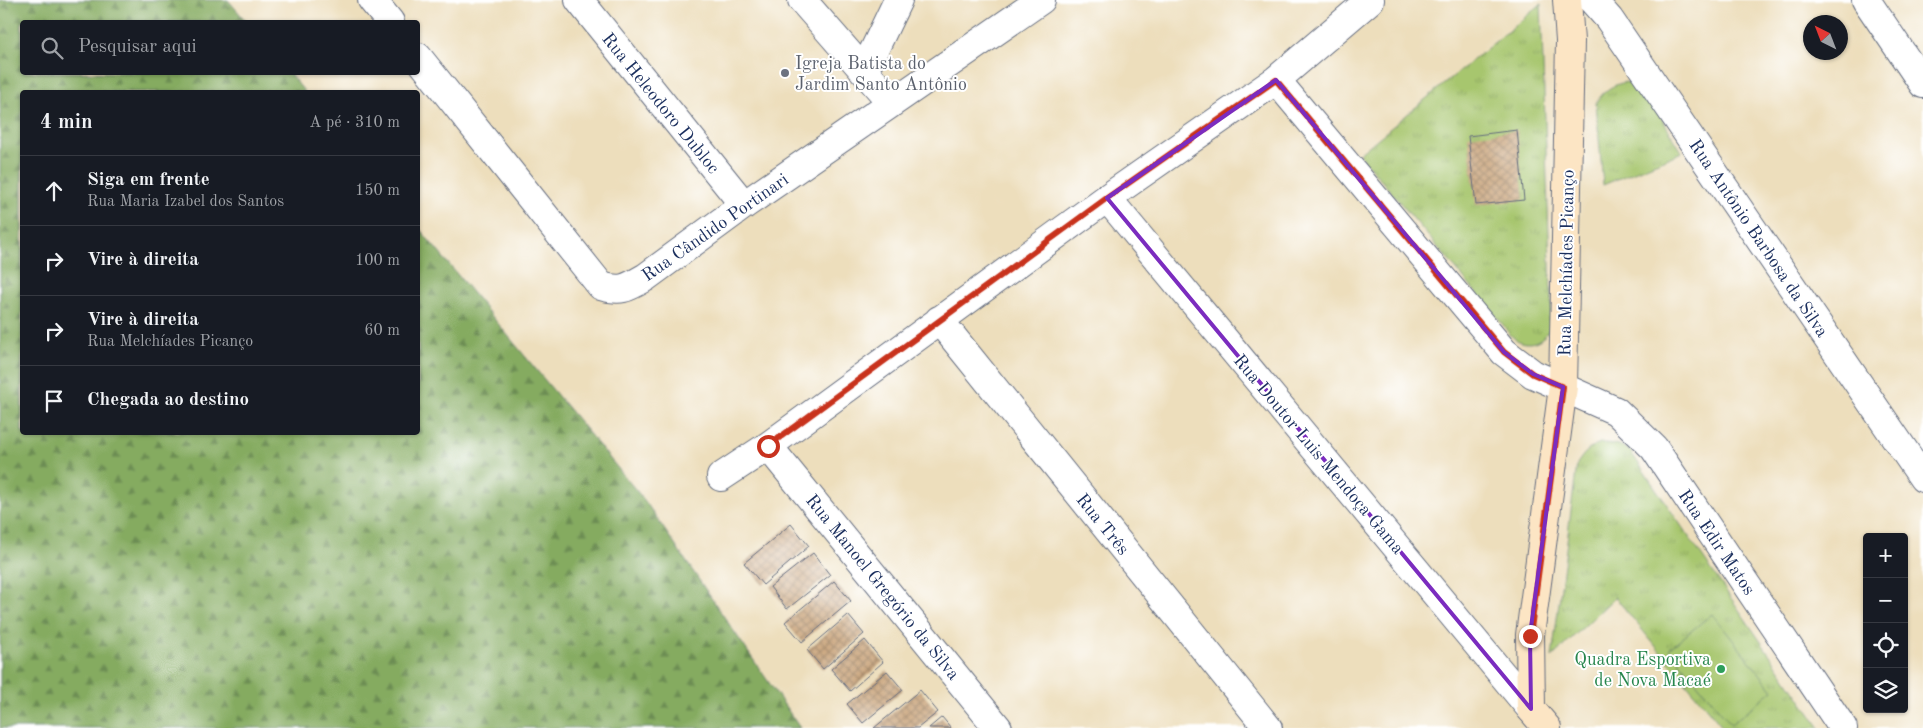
<!DOCTYPE html>
<html lang="pt">
<head>
<meta charset="utf-8">
<style>
  :root { --surface:#171b24; --page:#20242c; --text:#f1f3f6; --muted:#9ea1a6; --line:#363941 }
  body { margin:0; font-family:"Old Standard TT",serif; background:var(--page); color:var(--text) }
  .controls { position:absolute; right:15px; bottom:15px; display:grid; overflow:hidden; border-radius:5px; box-shadow:0 1px 4px #0004 }
  .controls button { width:45px; height:45px; display:grid; place-items:center; padding:0; border:0; border-bottom:1px solid var(--line); background:var(--surface); color:var(--text); font:25px sans-serif }
  .compass { position:absolute; left:1803px; top:15px; width:45px; height:45px; border-radius:50%; background:var(--surface); box-shadow:0 1px 4px #0004; rotate:318deg }
  .stop { position:absolute; width:15px; height:15px; margin:-11px; border:4px solid #c8321e; border-radius:50%; background:#fff }
  .stop.end { background:#c8321e; border-color:#fff; box-shadow:0 1px 5px #0008 }
  .list { margin:0; padding:0; list-style:none }
  h2 { display:flex; justify-content:space-between; align-items:center; height:65px; margin:0; padding:0 20px; font-size:21px }
  h2 small { font-size:16px; font-weight:400; color:var(--muted) }
  .list li { display:grid; grid-template-columns:32px 1fr auto; gap:15px; align-items:center; box-sizing:border-box; height:70px; padding:0 20px; border-top:1px solid var(--line) }
  .list b { display:block; font-size:19px; white-space:nowrap }
  .list p { margin:0; font-size:16px; white-space:nowrap; color:var(--muted) }
  .list em { font-size:16px; font-style:normal; color:var(--muted) }
  .icon { flex:none; width:28px; height:28px; fill:none; stroke:currentColor; stroke-width:2; stroke-linecap:round; stroke-linejoin:round }
  .map { position:relative; flex:none; width:1923px; height:728px; overflow:hidden }
  .search { position:absolute; background:var(--surface); box-shadow:0 1px 4px #0004; left:20px; top:20px; width:400px; height:55px; display:flex; align-items:center; gap:12px; box-sizing:border-box; padding:0 18px; border-radius:5px; color:var(--muted); font-size:19px }
  .panel { position:absolute; background:var(--surface); box-shadow:0 1px 4px #0004; left:20px; top:90px; width:400px; height:345px; border-radius:5px }
  .map>svg:first-child { display:block }
  .grass { fill:url(#grass-tufts); stroke:#617a66 }
  .forest { fill:url(#forest-firs); stroke:#506d60 }
  .pitch { fill:#a7c66e; stroke:#617a66 }
  .building { fill:url(#building-cross-hatch) }
  .lines { fill:none; stroke-linecap:round; stroke-linejoin:round }
  .street-casing { stroke:#646c7f; stroke-width:30 }
  .secondary-casing { stroke:#646c7f; stroke-width:30 }
  .street { stroke:#fff; stroke-width:28 }
  .secondary { stroke:#fce5c4; stroke-width:28 }
  .route { stroke:#c8321e; stroke-width:6 }
  .marked { fill:none; stroke:#7b2cbf; stroke-width:4; stroke-linejoin:round }
  .worship-dot { fill:#6b7280; stroke:#fff; stroke-width:2 }
  .leisure-dot { fill:#2e9e5b; stroke:#fff; stroke-width:2 }
  .labels { text-anchor:middle; stroke-width:4; stroke-linejoin:round; paint-order:stroke }
  .worship-label { font-size:18px; fill:#5b616d; stroke:#fff; text-anchor:start }
  .street-label { font-size:18px; fill:#1b2f5e; stroke:#fff }
  .leisure-label { font-size:18px; fill:#27864d; stroke:#fff; text-anchor:end }
</style>
</head>
<body>
<div class="map">
<svg width="1923" height="728" viewBox="0 0 1923 728">
  <defs>
    <pattern id="grass-tufts" width="24" height="20" patternUnits="userSpaceOnUse" patternTransform="scale(1.25)"><rect width="24" height="20" fill="#a7c66e"/><path d="M3 7l-1-3M5 7V3M7 7l1-3M15 17l-1-3M17 17v-4M19 17l1-3" fill="none" stroke="#8faa62"/></pattern>
    <pattern id="forest-firs" width="22" height="20" patternUnits="userSpaceOnUse" patternTransform="scale(1.25)"><rect width="22" height="20" fill="#85ab61"/><path d="M5 1l3.5 6h-7zM16 11l3.5 6h-7z" fill="#6c8c53"/></pattern>
    <pattern id="building-cross-hatch" width="8" height="8" patternUnits="userSpaceOnUse" patternTransform="scale(1.25)"><rect width="8" height="8" fill="#caa67e"/><path d="M0 0l8 8M0 8l8-8" fill="none" stroke="#a3886a"/></pattern>
  </defs>
  <rect width="100%" height="100%" fill="#fff"/>
  <filter id="ink" filterUnits="userSpaceOnUse"><feTurbulence type="fractalNoise" baseFrequency=".02" numOctaves="2"/><feDisplacementMap in="SourceGraphic" scale="10" xChannelSelector="R" yChannelSelector="G"/><feConvolveMatrix kernelMatrix="1 2 1 2 8 2 1 2 1" color-interpolation-filters="sRGB"/></filter>
  <filter id="wash" filterUnits="userSpaceOnUse"><feTurbulence type="fractalNoise" baseFrequency=".0096" numOctaves="4" result="noise"/><feDisplacementMap in="SourceGraphic" scale="20" xChannelSelector="R" yChannelSelector="G"/><feGaussianBlur stdDeviation="1.12" result="paint"/><feColorMatrix in="noise" values="0 0 0 0 0 0 0 0 0 0 0 0 0 0 0 0 0 1.4 0 .05"/><feComposite in="paint" operator="in"/></filter>
  <g filter="url(#wash)">
    <rect width="100%" height="100%" fill="#eddebc"/>
    <path class="grass" d="M1541,4L1552,324C1542,349 1516,349 1504,326L1359,154Z
      M1626,82L1636,85L1644,89L1682,152L1603,185L1596,103C1604,90 1612,85 1626,82Z
      M1600,443C1612,443 1620,444 1630,451L1820,728H1723L1615,597L1552,657L1577,464C1583,454 1589,448 1600,443Z"/>
    <path class="forest" d="M0,0H228L247,22H22V72L289,73L305,92H22V432H418V227L645,501L800,728H0Z"/>
    <path class="pitch" d="M1712,614L1773,690L1731,724L1669,649Z"/>
    <g id="blocks">
      <path class="building" d="M1517,130L1524,200L1476,205L1468,136Z
        M791,524L809,546L763,585L744,563Z
        M813,553L830,575L787,609L770,587Z
        M834,581L851,601L802,642L785,622Z
        M848,615L864,634L823,669L807,650Z
        M865,640L883,662L850,691L831,669Z
        M887,671L903,690L863,723L847,704Z
        M920,690L938,712L918,728H874Z
        M942,717L951,728H929Z"/>
    </g>
  </g>
  <g filter="url(#ink)">
    <use href="#blocks" fill-opacity="0" stroke="#646c7f" stroke-width="1"/>
    <g class="lines">
      <g class="street-casing">
        <path id="street" d="M372,0L390,22
          M579,0L744,205
          M802,0L892,103
          M1592,0L1609,19L1923,478
          M1866,0L1923,84
          M418,57L601,286C622,292 627,288 646,277L744,205L1041,0
          M864,71L898,0
          M1276,80L1504,352L1533,374L1616,411L1654,448L1843,728
          M1107,198L1531,709
          M939,320L1268,728
          M768,446L998,728
          M721,477L768,446L1107,198L1276,80L1370,0"/>
      </g>
      <g class="secondary-casing">
        <path id="secondary" d="M1547,728L1531,709L1530,635L1563,387L1570,41L1567,0"/>
      </g>
      <use href="#street" class="street"/>
      <use href="#secondary" class="secondary"/>
    </g>
  </g>
  <g class="lines" filter="url(#ink)">
    <path class="route" d="M768,446L1107,198L1276,80L1504,352L1533,374L1563,387L1530,636"/>
  </g>
  <path class="marked" d="M1276,80L1504,352L1533,374L1563,387L1530,635L1531,709L1107,198Z"/>
  <circle class="worship-dot" cx="785" cy="73" r="5"/>
  <circle class="leisure-dot" cx="1721" cy="669" r="5"/>
  <g class="labels">
    <g class="worship-label">
      <text x="795" y="69">Igreja Batista do<tspan x="795" dy="21">Jardim Santo Antônio</tspan></text>
    </g>
    <g class="street-label">
      <text transform="translate(661 103) rotate(51)" y="6">Rua Heleodoro Dubloc</text>
      <text transform="translate(715 227) rotate(-35)" y="6">Rua Cândido Portinari</text>
      <text transform="translate(1759 238) rotate(56)" y="6">Rua Antônio Barbosa da Silva</text>
      <text transform="translate(1566 263) rotate(-89)" y="6">Rua Melchíades Picanço</text>
      <text transform="translate(1319 454) rotate(50)" y="6">Rua Doutor Luis Mendoça Gama</text>
      <text transform="translate(1103 524) rotate(51)" y="6">Rua Três</text>
      <text transform="translate(1717 542) rotate(56)" y="6">Rua Edir Matos</text>
      <text transform="translate(883 587) rotate(51)" y="6">Rua Manoel Gregório da Silva</text>
    </g>
    <g class="leisure-label">
      <text x="1711" y="665">Quadra Esportiva<tspan x="1711" dy="21">de Nova Macaé</tspan></text>
    </g>
  </g>
</svg>
<div class="controls">
<button>+</button>
<button>−</button>
<button><svg class="icon" aria-label="locate" viewBox="0 0 24 24"><circle cx="12" cy="12" r="6"/><path d="M12 2v4M12 18v4M2 12h4M18 12h4"/></svg></button>
<button><svg class="icon" aria-label="layers" viewBox="0 0 24 24"><path d="M12 4l9 5-9 5-9-5zM3 14l9 5 9-5"/></svg></button>
</div>
<svg class="compass" viewBox="-18 -18 36 36"><path d="M0-13l5 13h-10z" fill="#e53935"/><path d="M0 13l5-13h-10z" fill="#9ea1a6"/></svg>
<div class="stop" style="left:768px;top:446px"></div>
<div class="stop end" style="left:1530px;top:636px"></div>
<div class="search"><svg class="icon" aria-label="search" viewBox="0 0 24 24"><circle cx="10" cy="10" r="6"/><path d="M15 15l6 6"/></svg>Pesquisar aqui</div>
<section class="panel">
<h2>4 min<small>A pé · 310 m</small></h2>
<ul class="list">
<li><svg class="icon" aria-label="ahead" viewBox="0 0 24 24"><path d="M12 20V5M6 11l6-6 6 6"/></svg><div><b>Siga em frente</b><p>Rua Maria Izabel dos Santos</p></div><em>150 m</em></li>
<li><svg class="icon" aria-label="right" viewBox="0 0 24 24"><path d="M7 20v-9h11M14 6l5 5-5 5"/></svg><div><b>Vire à direita</b></div><em>100 m</em></li>
<li><svg class="icon" aria-label="right" viewBox="0 0 24 24"><path d="M7 20v-9h11M14 6l5 5-5 5"/></svg><div><b>Vire à direita</b><p>Rua Melchíades Picanço</p></div><em>60 m</em></li>
<li><svg class="icon" aria-label="arrive" viewBox="0 0 24 24"><path d="M6 21V4h12l-3 4 3 4H6"/></svg><div><b>Chegada ao destino</b></div></li>
</ul>
</section>
</div>
</body>
</html>
